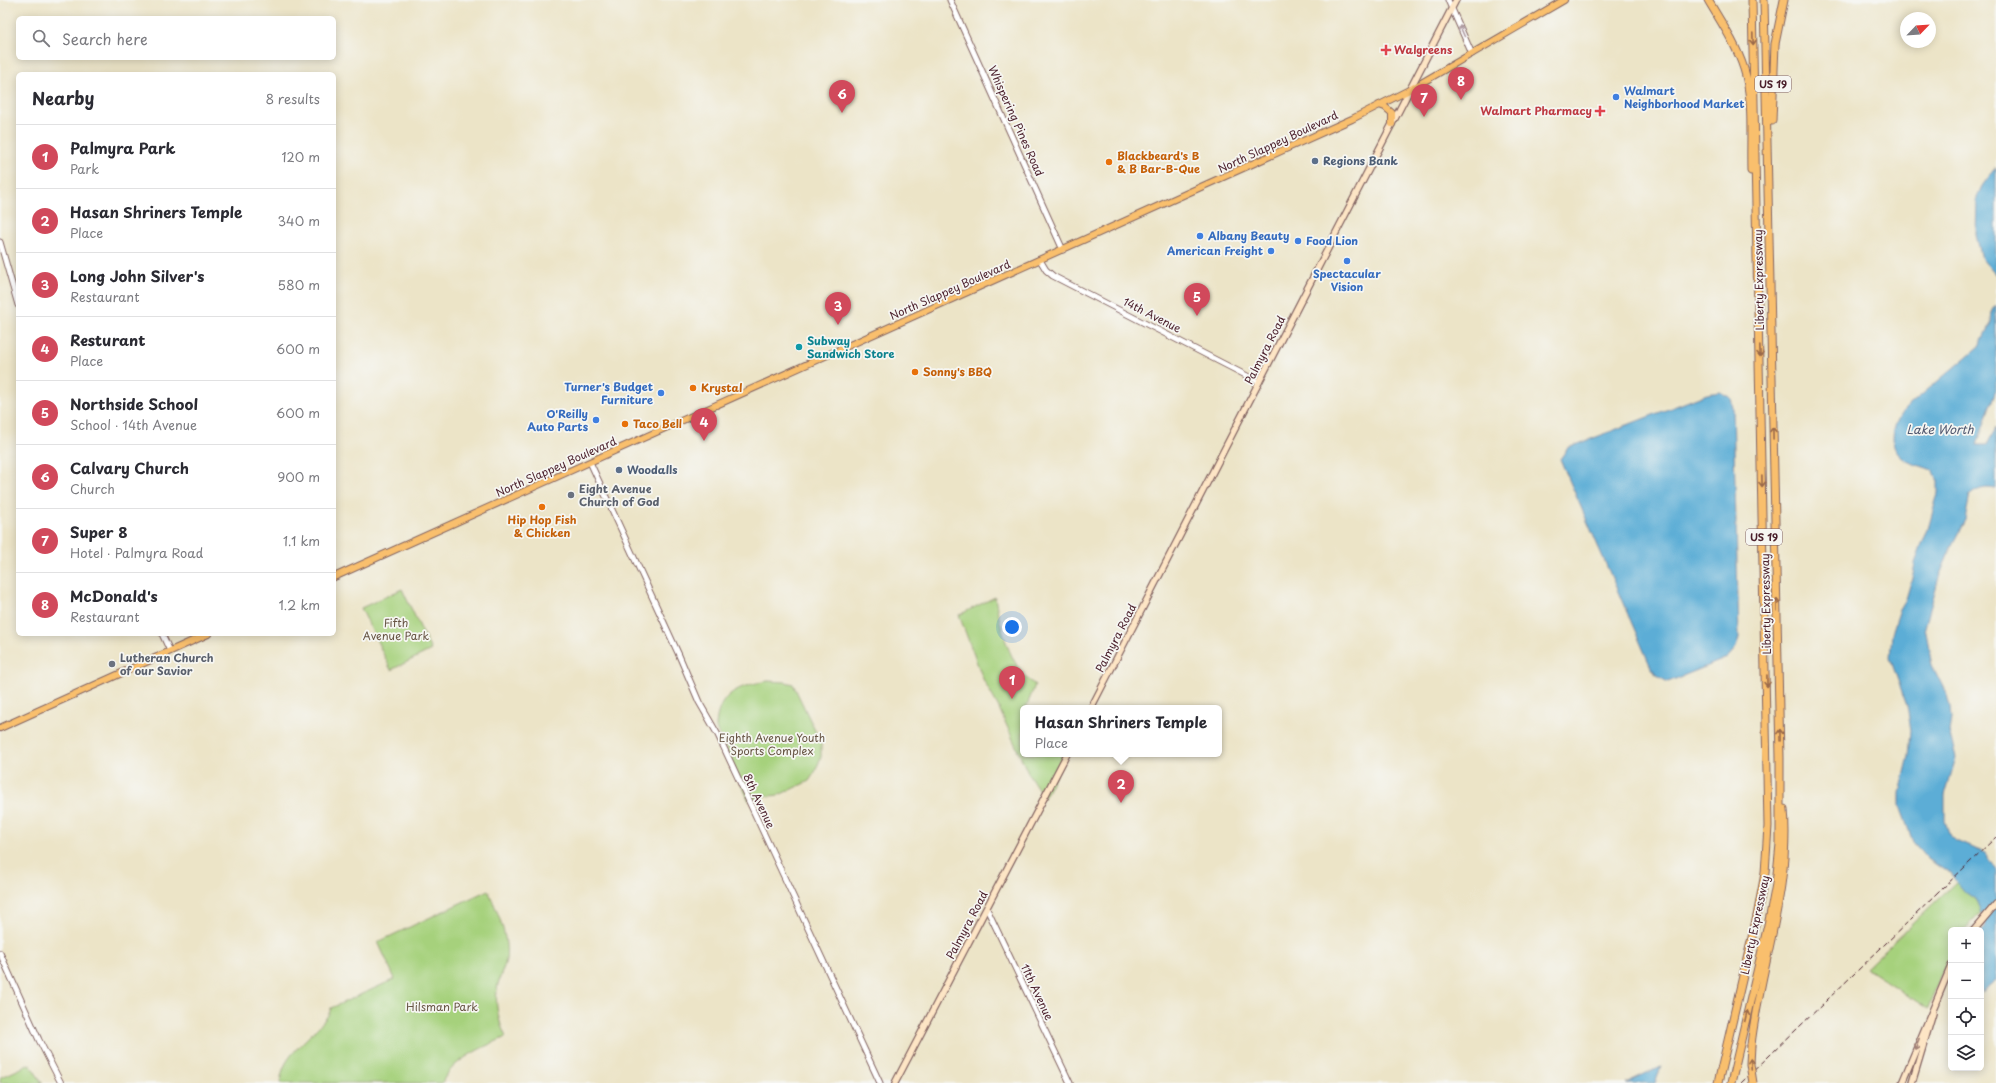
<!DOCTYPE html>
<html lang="en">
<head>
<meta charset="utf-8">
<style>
  :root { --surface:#fff; --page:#f7f7f7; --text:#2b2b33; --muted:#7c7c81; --line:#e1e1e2; --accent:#d1495b }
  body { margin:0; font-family:"Playpen Sans",sans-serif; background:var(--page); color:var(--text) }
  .controls { position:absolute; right:12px; bottom:12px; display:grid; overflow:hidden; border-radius:6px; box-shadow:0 2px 10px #0003 }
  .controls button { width:36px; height:36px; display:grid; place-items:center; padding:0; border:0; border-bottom:1px solid var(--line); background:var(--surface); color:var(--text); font:20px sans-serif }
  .compass { position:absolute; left:1900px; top:12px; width:36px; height:36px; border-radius:50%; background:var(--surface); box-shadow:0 2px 10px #0003; rotate:65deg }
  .you { position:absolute; left:1012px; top:627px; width:14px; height:14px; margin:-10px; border:3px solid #fff; border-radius:50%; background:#1a73e8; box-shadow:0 0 0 6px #1a73e833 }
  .badge { display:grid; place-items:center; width:26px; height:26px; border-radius:50%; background:var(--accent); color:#fff; font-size:13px; font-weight:700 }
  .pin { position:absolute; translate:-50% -33px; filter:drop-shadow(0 1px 2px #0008) }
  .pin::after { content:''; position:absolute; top:21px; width:14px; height:12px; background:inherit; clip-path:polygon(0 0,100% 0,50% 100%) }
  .popup { position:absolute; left:1020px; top:705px; width:202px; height:52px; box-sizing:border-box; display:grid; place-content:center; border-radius:6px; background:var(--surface); filter:drop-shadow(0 1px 3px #0005); font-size:13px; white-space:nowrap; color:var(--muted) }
  .popup b { font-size:15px; color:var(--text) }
  .popup::after { content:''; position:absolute; left:50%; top:100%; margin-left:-8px; border:8px solid transparent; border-top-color:var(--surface) }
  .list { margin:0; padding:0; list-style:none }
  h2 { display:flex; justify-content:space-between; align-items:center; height:52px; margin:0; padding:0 16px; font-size:17px }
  h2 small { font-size:13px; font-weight:400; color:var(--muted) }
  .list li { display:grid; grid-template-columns:26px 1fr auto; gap:12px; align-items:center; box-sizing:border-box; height:64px; padding:0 16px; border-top:1px solid var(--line) }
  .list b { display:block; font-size:15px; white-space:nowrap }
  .list p { margin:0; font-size:13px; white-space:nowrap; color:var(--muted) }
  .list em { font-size:13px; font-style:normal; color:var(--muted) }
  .icon { flex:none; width:22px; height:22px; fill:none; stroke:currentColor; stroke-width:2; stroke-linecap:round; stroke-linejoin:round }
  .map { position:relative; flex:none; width:1996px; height:1083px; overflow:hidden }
  .search { position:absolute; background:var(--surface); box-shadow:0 2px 10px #0003; left:16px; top:16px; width:320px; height:44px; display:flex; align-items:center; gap:10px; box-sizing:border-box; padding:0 14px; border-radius:6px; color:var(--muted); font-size:15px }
  .panel { position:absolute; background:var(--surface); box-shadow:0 2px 10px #0003; left:16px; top:72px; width:320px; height:564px; border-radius:6px }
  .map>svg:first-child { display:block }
  .green { fill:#a6d17c; stroke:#787854 }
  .water { fill:#5badd6; stroke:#526680 }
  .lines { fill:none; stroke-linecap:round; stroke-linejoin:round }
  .tertiary-casing { stroke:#836462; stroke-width:7 }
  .secondary-casing { stroke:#836462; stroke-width:8 }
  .primary-casing { stroke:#836462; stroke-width:8 }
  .motorway-casing { stroke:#836462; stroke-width:9 }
  .tertiary { stroke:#fff; stroke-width:5 }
  .secondary { stroke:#fde5c5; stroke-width:5.5 }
  .primary { stroke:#f9bf6d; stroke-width:6 }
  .motorway { stroke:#f9bf6d; stroke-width:7 }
  .rail { stroke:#4a1f2b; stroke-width:1; stroke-dasharray:6 3; stroke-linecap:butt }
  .motorway-bridge-casing { stroke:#836462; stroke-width:9; stroke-linecap:butt }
  .motorway-bridge { stroke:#f9bf6d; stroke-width:7 }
  .oneway { stroke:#ae9aa0 }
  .oneway2 { stroke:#996749 }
  .oneway3 { stroke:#a48278 }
  .health-dot { fill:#e0444e; stroke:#f6f6f2; stroke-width:1.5 }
  .shop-dot { fill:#3f7fe0; stroke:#f6f6f2; stroke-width:1.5 }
  .service-dot { fill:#5c6f8a; stroke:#f6f6f2; stroke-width:1.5 }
  .food-dot { fill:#e8710a; stroke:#f6f6f2; stroke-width:1.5 }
  .culture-dot { fill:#0f9aa8; stroke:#f6f6f2; stroke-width:1.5 }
  .worship-dot { fill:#6b7280; stroke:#f6f6f2; stroke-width:1.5 }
  .labels { text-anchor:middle; stroke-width:3.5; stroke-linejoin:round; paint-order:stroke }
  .shield { fill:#f6f6f2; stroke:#7e6067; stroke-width:1 }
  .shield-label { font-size:10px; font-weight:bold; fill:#4a1f2b }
  .health-label { font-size:11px; font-weight:bold; fill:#be3a42; stroke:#f6f6f2; text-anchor:start }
  .shop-label { font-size:11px; font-weight:bold; fill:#366cbe; stroke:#f6f6f2; text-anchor:start }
  .street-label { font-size:11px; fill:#4a1f2b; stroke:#f6f6f2 }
  .food-label { font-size:11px; font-weight:bold; fill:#c56008; stroke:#f6f6f2; text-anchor:start }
  .service-label { font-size:11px; font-weight:bold; fill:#4e5e75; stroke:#f6f6f2; text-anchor:start }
  .culture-label { font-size:11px; font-weight:bold; fill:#0d838f; stroke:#f6f6f2; text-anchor:start }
  .worship-label { font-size:11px; font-weight:bold; fill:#5b616d; stroke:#f6f6f2; text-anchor:start }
  .park-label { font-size:11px; fill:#665443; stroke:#f6f6f2 }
  .water-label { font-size:12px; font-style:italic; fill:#51586f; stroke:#f6f6f2 }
</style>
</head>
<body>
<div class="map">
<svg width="1996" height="1083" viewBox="0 0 1996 1083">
  <rect width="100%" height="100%" fill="#f6f6f2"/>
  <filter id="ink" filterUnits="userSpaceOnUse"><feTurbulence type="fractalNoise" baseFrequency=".025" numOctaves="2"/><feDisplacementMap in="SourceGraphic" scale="8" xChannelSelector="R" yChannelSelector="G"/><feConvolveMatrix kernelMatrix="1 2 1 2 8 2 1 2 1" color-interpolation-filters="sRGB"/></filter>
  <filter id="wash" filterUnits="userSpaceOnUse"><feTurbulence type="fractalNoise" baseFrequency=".012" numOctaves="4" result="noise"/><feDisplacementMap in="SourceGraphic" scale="16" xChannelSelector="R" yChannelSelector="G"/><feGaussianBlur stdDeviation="0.9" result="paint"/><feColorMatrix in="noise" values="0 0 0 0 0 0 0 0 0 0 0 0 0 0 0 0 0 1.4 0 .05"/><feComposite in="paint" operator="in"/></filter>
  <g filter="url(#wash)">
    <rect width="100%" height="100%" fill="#ece4c7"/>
    <path class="green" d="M402,589L431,650L391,670L361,608Z
      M995,597C1000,626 1009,667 1035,685L1026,708H1023V754H1067L1044,798L1028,773L998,706L983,679L959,615Z
      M768,681L786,682L793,684L821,743V757L815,772L809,781L779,795L760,797L749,801L716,728C717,694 737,686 768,681Z
      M1957,881L1965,892L1975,899L1981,912L1965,930H1951V954L1941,974L1928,1009L1866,968Z
      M488,890C497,911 509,936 506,960C504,968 500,976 498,984C494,1002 498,1021 506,1037C484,1047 452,1059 442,1083H280C281,1077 282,1070 285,1065C292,1048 330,1021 331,1008L395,979L378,942Z
      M30,1064L42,1083H0V1078Z"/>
    <path class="water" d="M1996,167V275L1982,259L1976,235L1977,197L1982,186Z
      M1996,305V389L1977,445H1987L1996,427V489C1985,487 1979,488 1970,495L1965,520L1953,543L1939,577L1925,627L1932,665L1947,695L1950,707L1951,719L1949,732L1956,757L1945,795V821L1949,833L1957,841L1985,853L1996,871V981L1981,993V933L1986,925L1975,899L1965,892L1950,874L1928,859L1913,842L1900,806V793L1909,756L1911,731L1907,706L1890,658L1892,633L1900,609L1906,599L1913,575L1915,563L1928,529L1938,493V481L1932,470C1925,467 1916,465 1909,462C1885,451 1892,424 1905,409L1979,346L1991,322L1992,310Z
      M1720,392L1731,398L1733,408L1739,638L1735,649L1727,658L1668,682L1657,676L1650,665L1560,459L1568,448L1707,394Z
      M1661,1066L1655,1083H1626Z"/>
  </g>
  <g filter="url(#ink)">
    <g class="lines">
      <g class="tertiary-casing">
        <path id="tertiary" d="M950,0L1063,250
          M1448,0L1472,54
          M0,242L18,305
          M1040,260L1046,270L1053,276L1259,382
          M590,462L678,653L699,702L718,735L880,1083
          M162,634L170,651
          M987,909L1070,1083
          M0,953L39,1040L61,1083"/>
      </g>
      <g class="secondary-casing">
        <path id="secondary" d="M1091,708L1456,0
          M1974,930L1996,904
          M895,1083L1067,754
          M1902,1083L1951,966
          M1912,1083L1933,1013"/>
      </g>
      <g class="primary-casing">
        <path id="primary" d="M1379,105L1385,107L1392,113V124
          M334,577L1352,119L1411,89L1564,0
          M0,728L208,634"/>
      </g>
      <g class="motorway-casing">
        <path id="motorway" d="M1708,0C1721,22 1736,44 1744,69C1754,100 1750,138 1751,171
          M1772,121L1775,44L1784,0
          M1751,1045C1760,966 1791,889 1784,809
          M1718,1083L1757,916L1765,873L1768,826L1752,0
          M1731,1083L1770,916L1776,884L1780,844V757L1764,0"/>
      </g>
      <use href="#tertiary" class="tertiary"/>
      <use href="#secondary" class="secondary"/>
      <use href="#primary" class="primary"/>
      <use href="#motorway" class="motorway"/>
      <path class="rail" d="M1741,1083L1996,837"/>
      <g class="motorway-bridge-casing">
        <path id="motorway-bridge" d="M1751,1045L1750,1064L1753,1083"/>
      </g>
      <use href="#motorway-bridge" class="motorway-bridge"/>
    </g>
    <defs><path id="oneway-shaft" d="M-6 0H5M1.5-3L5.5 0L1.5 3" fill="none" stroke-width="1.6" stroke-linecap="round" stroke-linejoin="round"/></defs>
    <use class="oneway" href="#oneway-shaft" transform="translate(1462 31) rotate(-114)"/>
    <g class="oneway2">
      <use href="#oneway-shaft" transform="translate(1753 39) rotate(88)"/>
      <use href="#oneway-shaft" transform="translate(1760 351) rotate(89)"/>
      <use href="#oneway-shaft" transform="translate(1773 433) rotate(-91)"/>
      <use href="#oneway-shaft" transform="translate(1762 481) rotate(89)"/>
      <use href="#oneway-shaft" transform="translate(1777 605) rotate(-91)"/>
      <use href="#oneway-shaft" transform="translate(1767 681) rotate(89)"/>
      <use href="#oneway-shaft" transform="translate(1780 735) rotate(-91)"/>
      <use href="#oneway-shaft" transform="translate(1746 1016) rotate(-77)"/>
      <use href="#oneway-shaft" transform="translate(1751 1064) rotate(-93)"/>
    </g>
    <use class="oneway3" href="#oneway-shaft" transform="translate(1917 1044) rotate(111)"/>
  </g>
  <g class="health-dot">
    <path d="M1384 44h4v4h4v4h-4v4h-4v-4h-4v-4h4z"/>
    <path d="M1598 105h4v4h4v4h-4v4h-4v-4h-4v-4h4z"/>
  </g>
  <g class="shop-dot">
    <circle cx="1616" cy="97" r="4"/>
    <circle cx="1200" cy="236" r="4"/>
    <circle cx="1298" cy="241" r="4"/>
    <circle cx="1271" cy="251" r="4"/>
    <circle cx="1347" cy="261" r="4"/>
    <circle cx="661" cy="393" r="4"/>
    <circle cx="596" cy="420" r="4"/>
  </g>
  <g class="service-dot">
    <circle cx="1315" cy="161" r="4"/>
    <circle cx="619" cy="470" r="4"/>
  </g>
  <g class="food-dot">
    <circle cx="1109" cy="162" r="4"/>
    <circle cx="915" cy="372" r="4"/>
    <circle cx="693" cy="388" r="4"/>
    <circle cx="625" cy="424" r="4"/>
    <circle cx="542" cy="507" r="4"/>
  </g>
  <circle class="culture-dot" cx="799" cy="347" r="4"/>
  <g class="worship-dot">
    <circle cx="571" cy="495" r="4"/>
    <circle cx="112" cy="664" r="4"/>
  </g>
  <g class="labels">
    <g class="shield">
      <rect x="1755" y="76" width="36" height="16" rx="3"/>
      <rect x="1746" y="529" width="36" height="16" rx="3"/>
    </g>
    <g class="shield-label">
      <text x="1773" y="88">US 19</text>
      <text x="1764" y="541">US 19</text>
    </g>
    <g class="health-label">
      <text x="1394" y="54">Walgreens</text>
      <text x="1592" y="115" text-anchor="end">Walmart Pharmacy</text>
    </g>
    <g class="shop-label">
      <text x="1624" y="95">Walmart<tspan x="1624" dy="13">Neighborhood Market</tspan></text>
      <text x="1208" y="240">Albany Beauty</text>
      <text x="1306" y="245">Food Lion</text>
      <text x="1263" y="255" text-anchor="end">American Freight</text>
      <text x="1347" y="278" text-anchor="middle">Spectacular<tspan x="1347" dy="13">Vision</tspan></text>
      <text x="653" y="391" text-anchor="end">Turner's Budget<tspan x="653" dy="13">Furniture</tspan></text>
      <text x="588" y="418" text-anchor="end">O'Reilly<tspan x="588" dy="13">Auto Parts</tspan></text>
    </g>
    <g class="street-label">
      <text transform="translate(1016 121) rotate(66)" y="4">Whispering Pines Road</text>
      <text transform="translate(1278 142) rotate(-25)" y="4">North Slappey Boulevard</text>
      <text transform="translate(1759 280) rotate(-91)" y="4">Liberty Expressway</text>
      <text transform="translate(950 290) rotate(-24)" y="4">North Slappey Boulevard</text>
      <text transform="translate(1152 315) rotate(27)" y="4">14th Avenue</text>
      <text transform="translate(1265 350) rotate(-63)" y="4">Palmyra Road</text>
      <text transform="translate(556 467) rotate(-24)" y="4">North Slappey Boulevard</text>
      <text transform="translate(1766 604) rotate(-91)" y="4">Liberty Expressway</text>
      <text transform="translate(1116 638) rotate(-63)" y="4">Palmyra Road</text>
      <text transform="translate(759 801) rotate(65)" y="4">8th Avenue</text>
      <text transform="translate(967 925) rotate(-62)" y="4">Palmyra Road</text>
      <text transform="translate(1755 925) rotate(-78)" y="4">Liberty Expressway</text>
      <text transform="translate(1037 992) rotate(65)" y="4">11th Avenue</text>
    </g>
    <g class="food-label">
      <text x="1117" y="160">Blackbeard's B<tspan x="1117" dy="13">&amp; B Bar-B-Que</tspan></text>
      <text x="923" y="376">Sonny's BBQ</text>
      <text x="701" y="392">Krystal</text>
      <text x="633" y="428">Taco Bell</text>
      <text x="542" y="524" text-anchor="middle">Hip Hop Fish<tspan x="542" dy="13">&amp; Chicken</tspan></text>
    </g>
    <g class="service-label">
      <text x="1323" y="165">Regions Bank</text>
      <text x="627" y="474">Woodalls</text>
    </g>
    <g class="culture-label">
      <text x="807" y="345">Subway<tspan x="807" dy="13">Sandwich Store</tspan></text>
    </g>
    <g class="worship-label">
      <text x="579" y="493">Eight Avenue<tspan x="579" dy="13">Church of God</tspan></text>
      <text x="120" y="662">Lutheran Church<tspan x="120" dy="13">of our Savior</tspan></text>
    </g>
    <g class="park-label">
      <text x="396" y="627">Fifth<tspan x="396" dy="13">Avenue Park</tspan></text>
      <text x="772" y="742">Eighth Avenue Youth<tspan x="772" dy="13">Sports Complex</tspan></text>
      <text x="442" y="1011">Hilsman Park</text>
    </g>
    <g class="water-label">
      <text x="1940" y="434">Lake Worth</text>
    </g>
  </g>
</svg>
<div class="controls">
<button>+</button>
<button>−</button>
<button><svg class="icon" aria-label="locate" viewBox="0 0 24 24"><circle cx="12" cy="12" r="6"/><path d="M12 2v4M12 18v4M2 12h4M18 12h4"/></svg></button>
<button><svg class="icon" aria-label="layers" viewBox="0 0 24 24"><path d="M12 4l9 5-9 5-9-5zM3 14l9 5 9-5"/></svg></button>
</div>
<svg class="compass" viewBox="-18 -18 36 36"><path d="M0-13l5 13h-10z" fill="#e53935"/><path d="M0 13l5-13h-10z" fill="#7c7c81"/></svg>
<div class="you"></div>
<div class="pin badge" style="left:1012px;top:699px">1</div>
<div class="pin badge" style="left:1121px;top:803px">2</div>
<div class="popup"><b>Hasan Shriners Temple</b>Place</div>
<div class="pin badge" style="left:838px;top:325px">3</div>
<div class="pin badge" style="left:704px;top:441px">4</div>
<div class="pin badge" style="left:1197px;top:316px">5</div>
<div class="pin badge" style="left:842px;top:113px">6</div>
<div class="pin badge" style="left:1424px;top:117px">7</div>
<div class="pin badge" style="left:1461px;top:100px">8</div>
<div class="search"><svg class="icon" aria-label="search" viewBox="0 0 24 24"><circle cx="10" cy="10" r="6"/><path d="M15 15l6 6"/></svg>Search here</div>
<section class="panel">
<h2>Nearby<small>8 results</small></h2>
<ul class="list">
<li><span class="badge">1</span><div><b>Palmyra Park</b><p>Park</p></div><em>120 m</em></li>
<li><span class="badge">2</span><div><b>Hasan Shriners Temple</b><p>Place</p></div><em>340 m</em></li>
<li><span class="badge">3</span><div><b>Long John Silver's</b><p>Restaurant</p></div><em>580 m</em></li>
<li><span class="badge">4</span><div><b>Resturant</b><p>Place</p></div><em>600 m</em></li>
<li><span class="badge">5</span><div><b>Northside School</b><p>School · 14th Avenue</p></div><em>600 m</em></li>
<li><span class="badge">6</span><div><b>Calvary Church</b><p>Church</p></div><em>900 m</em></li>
<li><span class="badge">7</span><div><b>Super 8</b><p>Hotel · Palmyra Road</p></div><em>1.1 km</em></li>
<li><span class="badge">8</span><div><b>McDonald's</b><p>Restaurant</p></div><em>1.2 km</em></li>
</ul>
</section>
</div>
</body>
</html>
